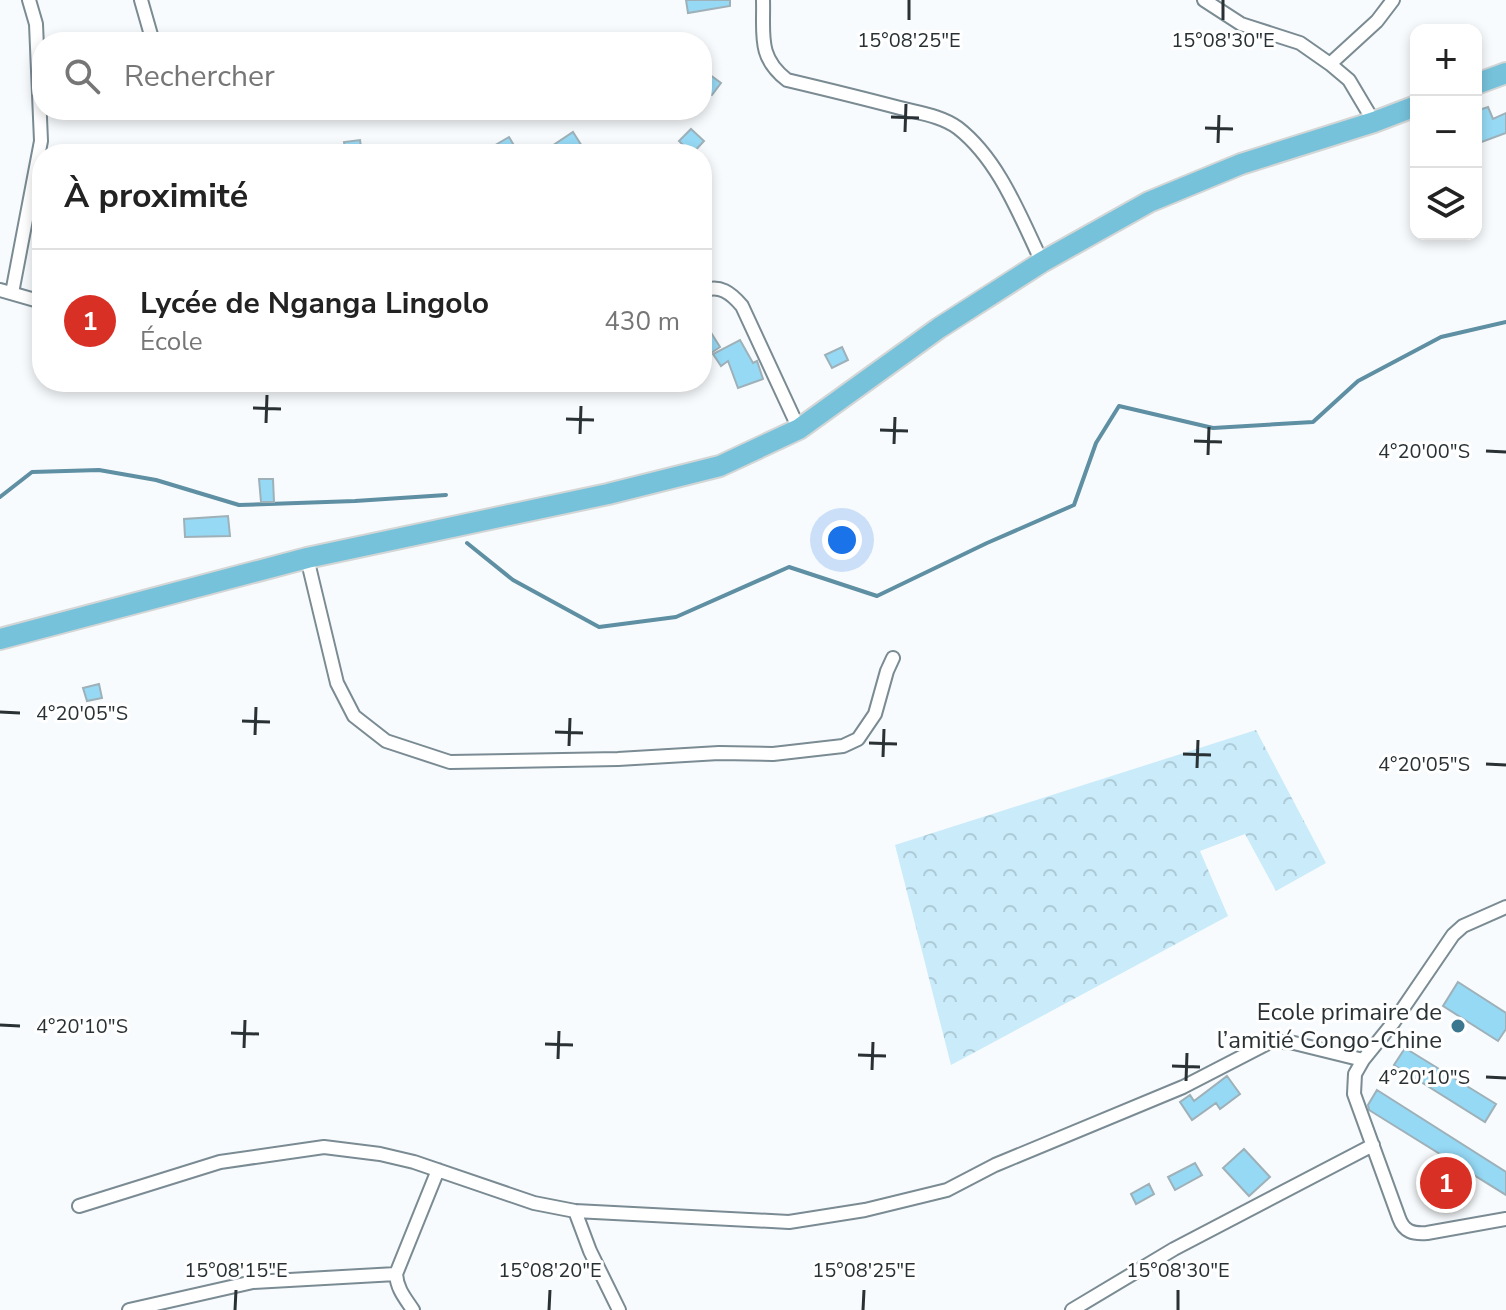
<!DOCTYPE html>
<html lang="fr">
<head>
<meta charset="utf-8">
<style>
  :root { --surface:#fff; --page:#f2f2f2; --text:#222; --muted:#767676; --line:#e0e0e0; --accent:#d93025 }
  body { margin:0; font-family:"Nunito Sans",sans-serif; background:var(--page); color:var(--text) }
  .controls { position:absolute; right:24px; top:24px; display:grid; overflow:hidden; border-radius:16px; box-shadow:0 4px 12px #0003 }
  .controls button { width:72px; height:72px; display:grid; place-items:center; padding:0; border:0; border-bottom:2px solid var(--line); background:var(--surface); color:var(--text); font:40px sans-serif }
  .you { position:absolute; left:842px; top:540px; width:28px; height:28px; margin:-20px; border:6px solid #fff; border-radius:50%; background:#1a73e8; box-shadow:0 0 0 12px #1a73e833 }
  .badge { display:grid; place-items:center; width:52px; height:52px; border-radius:50%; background:var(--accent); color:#fff; font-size:26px; font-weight:700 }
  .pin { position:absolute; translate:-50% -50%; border:4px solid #fff; box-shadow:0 2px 8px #0006 }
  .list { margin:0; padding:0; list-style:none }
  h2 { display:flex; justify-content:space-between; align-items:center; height:104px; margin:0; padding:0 32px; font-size:34px }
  h2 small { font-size:26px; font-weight:400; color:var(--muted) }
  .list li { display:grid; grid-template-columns:52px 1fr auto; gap:24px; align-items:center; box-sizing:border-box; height:144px; padding:0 32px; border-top:2px solid var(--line) }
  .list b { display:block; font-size:30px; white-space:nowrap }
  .list p { margin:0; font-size:26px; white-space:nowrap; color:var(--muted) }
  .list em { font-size:26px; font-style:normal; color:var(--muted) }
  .icon { flex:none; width:44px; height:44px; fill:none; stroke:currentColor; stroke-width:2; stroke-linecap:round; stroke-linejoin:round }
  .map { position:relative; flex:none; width:1506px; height:1310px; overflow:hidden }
  .search { position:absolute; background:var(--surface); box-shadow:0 4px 12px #0003; left:32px; top:32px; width:680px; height:88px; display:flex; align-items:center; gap:20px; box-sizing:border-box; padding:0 28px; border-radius:32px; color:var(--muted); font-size:30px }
  .panel { position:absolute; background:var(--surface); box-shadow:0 4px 12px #0003; left:32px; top:144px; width:680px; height:248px; border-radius:32px }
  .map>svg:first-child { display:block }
  .forest { fill:url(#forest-crowns) }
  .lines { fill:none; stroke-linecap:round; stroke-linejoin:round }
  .stream { stroke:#5e8fa3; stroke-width:4 }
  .building { fill:#96d9f5; stroke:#9eb0b8; stroke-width:2 }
  .minor-casing { stroke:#7a8b93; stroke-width:16 }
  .primary-casing { stroke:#d4d6d6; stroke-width:24 }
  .minor { stroke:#fff; stroke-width:12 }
  .primary { stroke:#76c2db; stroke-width:20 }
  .ticks { fill:none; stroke:#293134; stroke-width:3 }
  .poi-dot { fill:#3b778e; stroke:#fff; stroke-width:3 }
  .labels { text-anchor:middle; stroke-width:6; stroke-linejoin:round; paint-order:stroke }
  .poi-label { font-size:24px; fill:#293134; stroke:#fff; text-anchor:end }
  .ticks-label { font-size:20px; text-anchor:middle; fill:#293134; stroke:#fff; stroke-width:6; stroke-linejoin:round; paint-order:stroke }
</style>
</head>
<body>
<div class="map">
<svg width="1506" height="1310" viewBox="0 0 1506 1310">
  <defs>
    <pattern id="forest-crowns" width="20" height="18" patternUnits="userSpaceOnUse" patternTransform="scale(2)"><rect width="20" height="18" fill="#c9ebfa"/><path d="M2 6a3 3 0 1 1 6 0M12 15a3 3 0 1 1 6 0" fill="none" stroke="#adcad7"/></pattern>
  </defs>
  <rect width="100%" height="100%" fill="#f8fbfd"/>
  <path class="forest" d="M1256,730L1326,863L1276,891L1245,834L1200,851L1228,916L951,1065L895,845Z"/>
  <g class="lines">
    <path class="stream" d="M0,497L32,472L99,470L156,480L239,505L355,501L446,495
      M467,543L513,580L599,627L676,617L789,567L877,596L987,543L1074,505L1096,443L1119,406L1213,428L1313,422L1358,381L1441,337L1506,322"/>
  </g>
  <path class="building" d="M686,0H730V6L688,13Z
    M702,69L721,83L712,95L702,88Z
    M1488,107L1493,119L1506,113V133L1476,144V111Z
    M691,129L704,141L692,154L679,141Z
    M573,132L587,154H540Z
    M509,137L519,154H480Z
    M360,140L362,154H346L344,142Z
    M710,331L720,347L702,359V336Z
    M740,340L753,363L757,361L763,379L738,388L728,361L721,366L713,354Z
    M842,347L848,360L832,368L825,355Z
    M259,479H273L274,502H261Z
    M228,516L230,536L185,537L184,519Z
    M99,684L102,698L87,701L83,688Z
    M1458,982L1506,1013V1029L1498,1041L1443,1006Z
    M1405,1048L1496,1104L1485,1122L1394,1065Z
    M1227,1076L1240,1094L1220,1109L1216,1103L1192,1120L1180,1102L1190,1095L1194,1101Z
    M1377,1090L1506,1172V1195L1369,1110L1368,1105Z
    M1244,1149L1270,1177L1249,1196L1223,1168Z
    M1195,1163L1202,1175L1175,1190L1168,1177Z
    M1149,1184L1154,1194L1136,1204L1131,1194Z"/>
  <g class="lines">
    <g class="minor-casing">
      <path id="minor" d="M141,0L153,42
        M763,0C764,34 757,57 787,80C825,89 862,98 900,108C919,113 942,116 958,128C999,160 1020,216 1042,262
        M1204,0L1241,24L1300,43L1330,64L1349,80L1374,122
        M1330,64L1377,21L1393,0
        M0,290L42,302
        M702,291C720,284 731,293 742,306L799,429
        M12,293L41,141L36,24L29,0
        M307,558L337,683L354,716L386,741L450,762L618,759L719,753L773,754L843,746L858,739L875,714L887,671L893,658
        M1506,907L1463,926L1453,935L1393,1023L1363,1060L1355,1074L1354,1094L1399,1218C1404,1232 1413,1234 1427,1233L1506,1219
        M79,1206L220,1162L324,1147L380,1154L414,1162L534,1203L575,1211L789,1222L865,1210L947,1190L995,1165L1183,1087L1272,1041L1294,1043L1363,1060
        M575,1211L590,1251L619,1310
        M129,1310L253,1282L396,1274
        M413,1310C405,1298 397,1289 396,1274L438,1170
        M1072,1310L1174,1249L1373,1145"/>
    </g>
    <g class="primary-casing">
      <path id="primary" d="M1476,84L1506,73
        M0,639L307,558L608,494L720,466L799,429L939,328L1042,262L1149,202L1241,164L1374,122L1416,106"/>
    </g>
    <use href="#minor" class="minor"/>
    <use href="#primary" class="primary"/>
  </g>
  <path class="ticks" d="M909,20V0M1223,20V0M891,117L919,118M1205,128L1233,129M905,132L906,104M1218,143L1219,115M253,408L281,409M566,419L594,420M266,423L267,395M880,430L908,431M580,434L581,406M1194,441L1222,442M894,444L895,417M1486,451L1506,452M1208,455L1209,427M0,712L20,713M242,721L270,722M555,732L583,733M255,735L256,707M869,743L897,744M569,746L570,718M1183,754L1211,755M883,757L884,729M1486,764L1506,765M1197,768L1198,740M0,1025L20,1026M231,1033L259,1034M545,1044L573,1045M244,1048L245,1020M858,1055L886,1056M558,1059L559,1031M1172,1066L1200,1067M872,1070L873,1042M1486,1077L1506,1078M1186,1081L1187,1053M235,1310L236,1290M549,1310L550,1290M863,1310L864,1290M1178,1310V1290"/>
  <circle class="poi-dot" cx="1458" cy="1026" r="8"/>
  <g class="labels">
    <g class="poi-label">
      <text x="1442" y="1020">Ecole primaire de<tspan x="1442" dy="28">l’amitié Congo-Chine</tspan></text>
    </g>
  </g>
  <g class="ticks-label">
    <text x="909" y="47">15°08'25"E</text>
    <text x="1223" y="47">15°08'30"E</text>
    <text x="1424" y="458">4°20'00"S</text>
    <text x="82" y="720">4°20'05"S</text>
    <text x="1424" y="771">4°20'05"S</text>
    <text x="82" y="1033">4°20'10"S</text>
    <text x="1424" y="1084">4°20'10"S</text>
    <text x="236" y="1277">15°08'15"E</text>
    <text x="550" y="1277">15°08'20"E</text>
    <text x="864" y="1277">15°08'25"E</text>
    <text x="1178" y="1277">15°08'30"E</text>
  </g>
</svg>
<div class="controls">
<button>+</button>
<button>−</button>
<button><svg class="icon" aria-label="layers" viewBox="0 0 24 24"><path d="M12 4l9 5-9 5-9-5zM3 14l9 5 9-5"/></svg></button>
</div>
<div class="you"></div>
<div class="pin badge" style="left:1446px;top:1183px">1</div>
<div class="search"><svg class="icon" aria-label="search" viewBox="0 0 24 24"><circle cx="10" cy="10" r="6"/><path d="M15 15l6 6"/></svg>Rechercher</div>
<section class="panel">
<h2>À proximité<small></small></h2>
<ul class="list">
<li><span class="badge">1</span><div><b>Lycée de Nganga Lingolo</b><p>École</p></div><em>430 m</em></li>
</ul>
</section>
</div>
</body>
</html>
